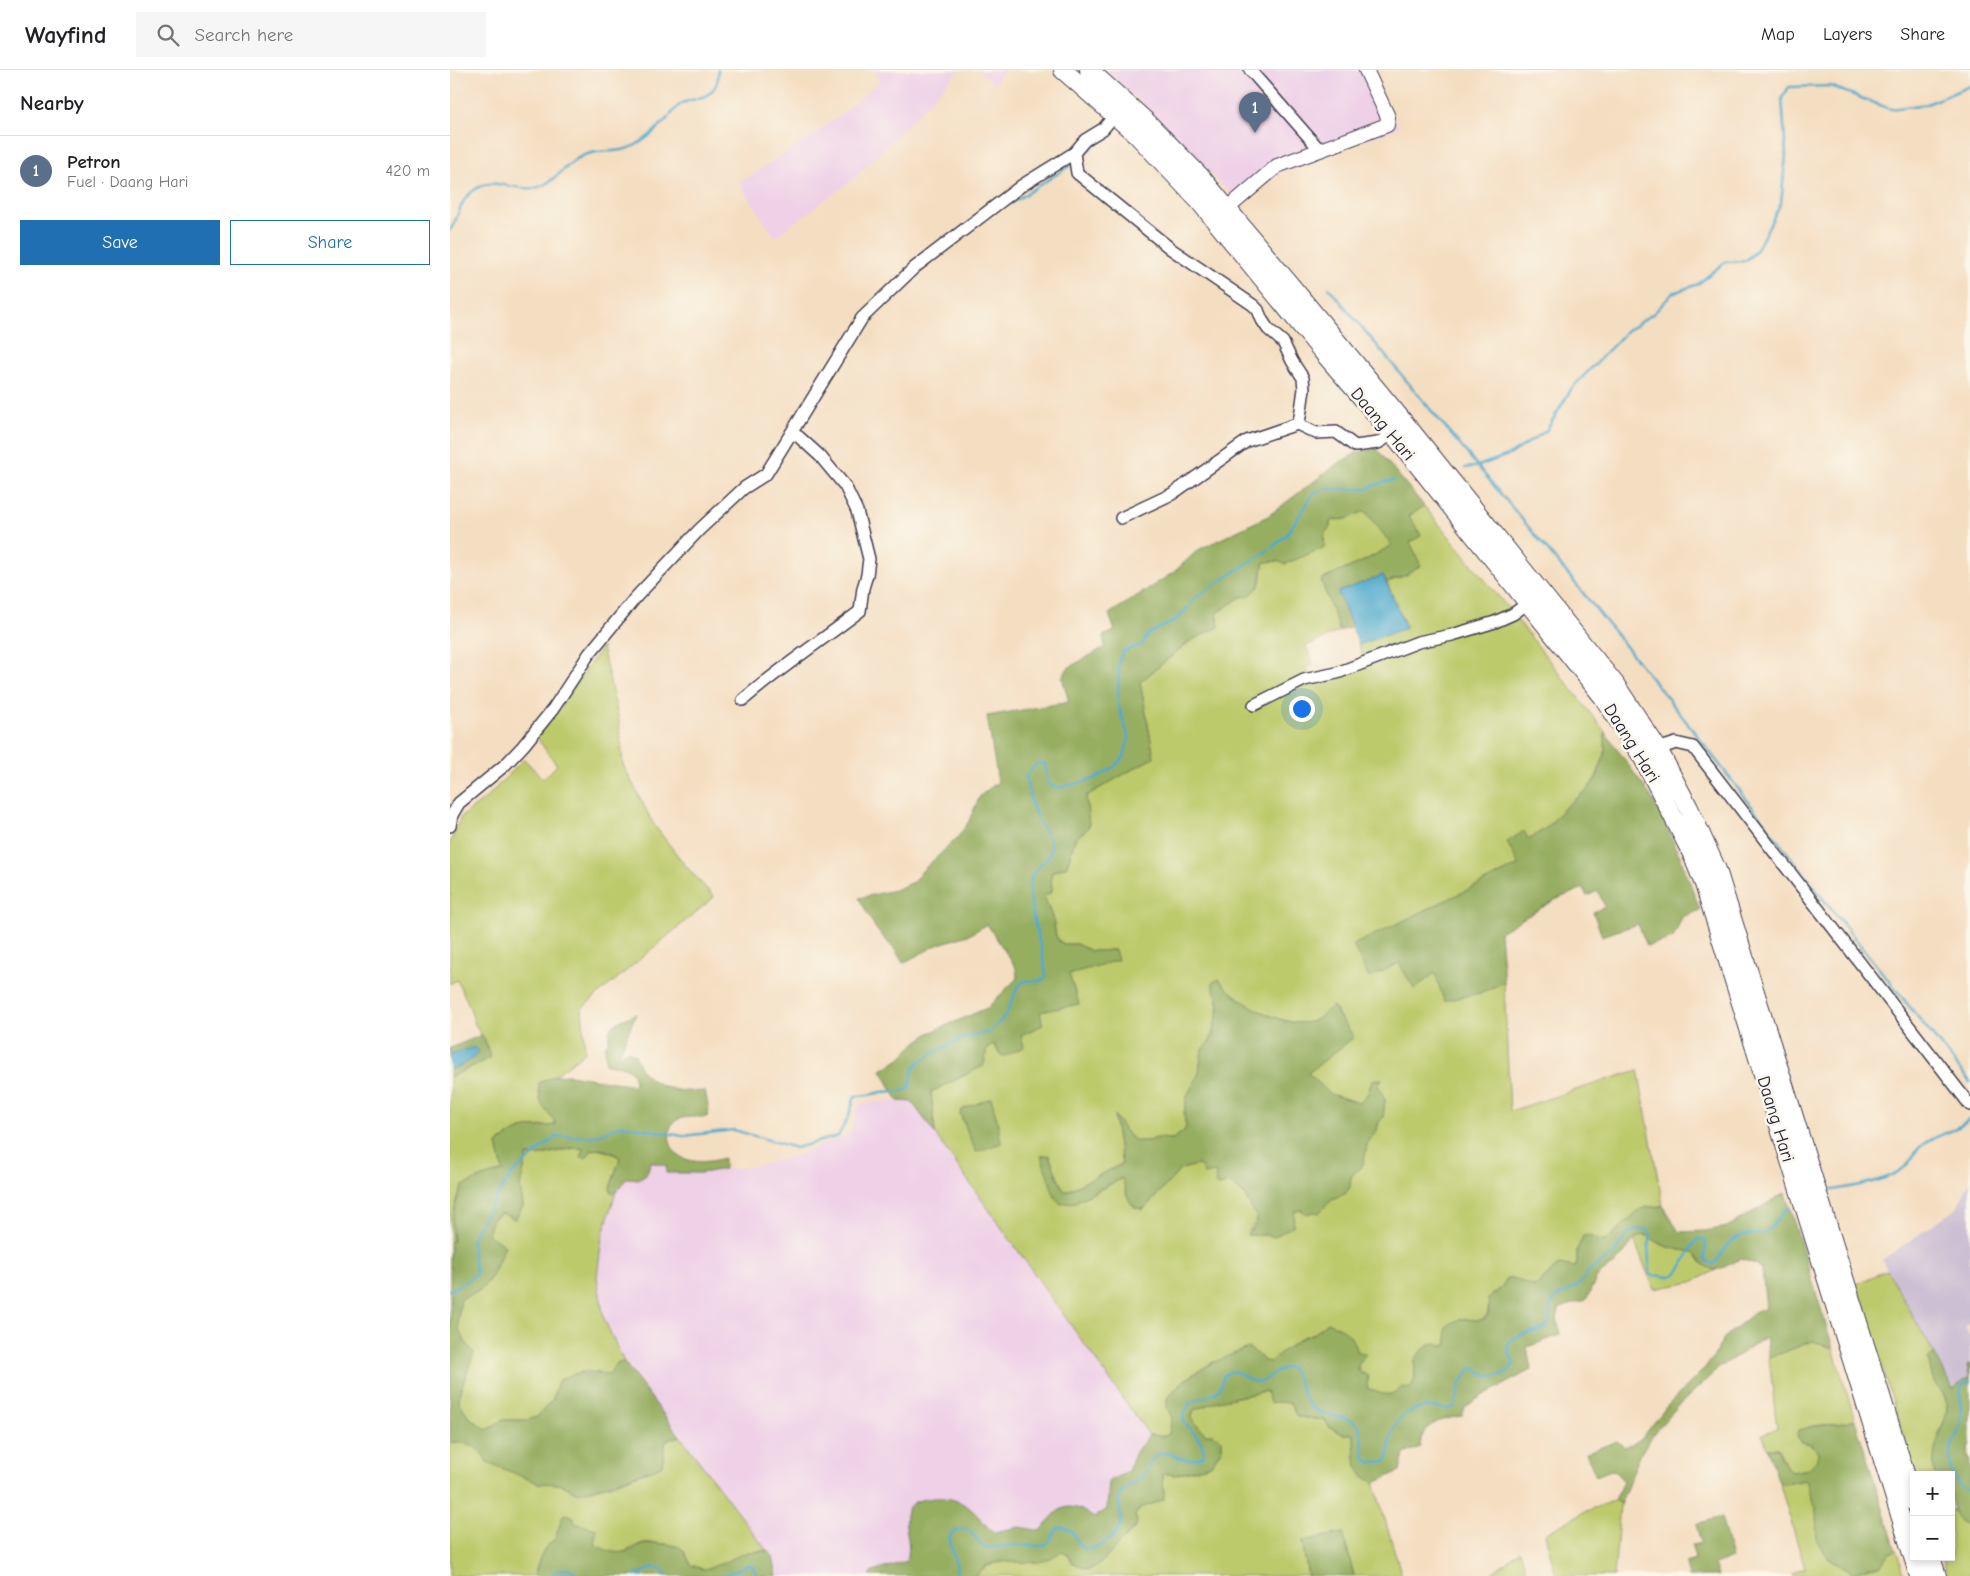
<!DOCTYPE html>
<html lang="en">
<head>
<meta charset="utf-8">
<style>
  :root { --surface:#fff; --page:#f6f6f6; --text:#202124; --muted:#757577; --line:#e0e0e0; --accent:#1f6fb2 }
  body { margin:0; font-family:"Comic Neue",sans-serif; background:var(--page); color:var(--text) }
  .controls { position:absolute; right:15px; bottom:15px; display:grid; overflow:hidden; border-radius:0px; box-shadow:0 2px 8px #0003 }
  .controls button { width:45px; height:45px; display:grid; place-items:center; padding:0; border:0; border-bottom:1px solid var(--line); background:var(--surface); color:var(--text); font:25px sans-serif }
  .you { position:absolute; left:851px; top:638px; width:18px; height:18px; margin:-12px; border:4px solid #fff; border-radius:50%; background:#1a73e8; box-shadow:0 0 0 8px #1a73e833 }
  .badge { display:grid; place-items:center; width:32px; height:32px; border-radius:50%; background:var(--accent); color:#fff; font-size:16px; font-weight:700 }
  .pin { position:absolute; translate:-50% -41px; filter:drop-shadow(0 1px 2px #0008) }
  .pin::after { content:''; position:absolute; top:26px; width:18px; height:15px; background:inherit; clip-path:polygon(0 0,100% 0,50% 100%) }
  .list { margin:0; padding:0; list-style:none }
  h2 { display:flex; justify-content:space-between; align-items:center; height:65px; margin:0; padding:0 20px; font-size:21px }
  h2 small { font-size:16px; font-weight:400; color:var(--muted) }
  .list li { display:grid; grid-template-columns:32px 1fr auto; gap:15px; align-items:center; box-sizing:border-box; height:70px; padding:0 20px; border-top:1px solid var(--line) }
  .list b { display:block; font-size:19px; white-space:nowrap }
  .list p { margin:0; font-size:16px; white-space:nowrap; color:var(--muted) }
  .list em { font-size:16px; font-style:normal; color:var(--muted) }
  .actions { display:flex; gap:10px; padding:15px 20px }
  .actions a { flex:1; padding:11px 0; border:1px solid var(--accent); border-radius:0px; text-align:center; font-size:18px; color:var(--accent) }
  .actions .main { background:var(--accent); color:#fff }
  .icon { flex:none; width:28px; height:28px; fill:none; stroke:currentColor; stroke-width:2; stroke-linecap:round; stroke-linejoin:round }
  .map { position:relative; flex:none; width:1520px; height:1506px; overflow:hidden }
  header { display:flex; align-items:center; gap:30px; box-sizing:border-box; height:70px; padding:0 25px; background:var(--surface); border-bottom:1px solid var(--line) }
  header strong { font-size:24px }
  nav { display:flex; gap:28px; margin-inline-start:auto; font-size:18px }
  .search { width:350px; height:45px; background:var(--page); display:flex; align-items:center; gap:12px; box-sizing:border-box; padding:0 18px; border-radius:0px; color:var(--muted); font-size:19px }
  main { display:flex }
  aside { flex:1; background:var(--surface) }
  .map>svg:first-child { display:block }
  .built { fill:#eed0e7 }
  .industrial { fill:#ccbed3 }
  .green { fill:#bdca6c; stroke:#707654; fill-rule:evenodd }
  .forest { fill:#96ae60; stroke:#5c684e }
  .water { fill:#4ea9cc; stroke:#386684 }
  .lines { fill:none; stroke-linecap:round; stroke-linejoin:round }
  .stream { stroke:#4ea9cc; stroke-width:2.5 }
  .minor-casing { stroke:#423e4f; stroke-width:14 }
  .tertiary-casing { stroke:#423e4f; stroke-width:16 }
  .primary-casing { stroke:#423e4f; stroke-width:20 }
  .minor { stroke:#fff; stroke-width:11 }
  .tertiary { stroke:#fff; stroke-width:14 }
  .primary { stroke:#fff; stroke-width:18 }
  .labels { text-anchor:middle; stroke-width:5; stroke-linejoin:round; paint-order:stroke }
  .street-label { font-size:18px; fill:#22223b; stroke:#fbf7ec }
</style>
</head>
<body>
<header>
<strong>Wayfind</strong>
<div class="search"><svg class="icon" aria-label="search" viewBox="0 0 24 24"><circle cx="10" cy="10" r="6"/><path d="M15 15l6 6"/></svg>Search here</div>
<nav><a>Map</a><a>Layers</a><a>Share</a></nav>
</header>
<main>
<aside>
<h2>Nearby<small></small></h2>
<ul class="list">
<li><span class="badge" style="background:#5c6f8a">1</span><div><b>Petron</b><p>Fuel · Daang Hari</p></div><em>420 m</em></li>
</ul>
<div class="actions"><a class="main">Save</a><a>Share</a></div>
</aside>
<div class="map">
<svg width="1520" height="1506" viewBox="0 0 1520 1506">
  <rect width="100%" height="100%" fill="#fbf7ec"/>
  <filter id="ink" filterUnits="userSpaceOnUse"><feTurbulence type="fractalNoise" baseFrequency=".02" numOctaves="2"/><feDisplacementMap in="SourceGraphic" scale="10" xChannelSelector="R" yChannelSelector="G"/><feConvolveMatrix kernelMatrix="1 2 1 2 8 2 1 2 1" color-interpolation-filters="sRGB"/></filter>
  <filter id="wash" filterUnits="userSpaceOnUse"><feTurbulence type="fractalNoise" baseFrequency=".0096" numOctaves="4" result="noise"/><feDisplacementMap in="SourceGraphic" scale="20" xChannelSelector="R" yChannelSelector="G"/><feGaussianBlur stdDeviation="1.12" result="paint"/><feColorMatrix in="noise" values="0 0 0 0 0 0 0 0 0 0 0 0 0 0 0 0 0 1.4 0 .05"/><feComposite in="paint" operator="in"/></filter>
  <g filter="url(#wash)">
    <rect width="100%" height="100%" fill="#f4dec1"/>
    <path class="built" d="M424,0H509L464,48L405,108L325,167L289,113L356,70L387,48L431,10Z
      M528,0H555L544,14Z
      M654,0H922L949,57L831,102L791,134L685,27Z
      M439,1031H462L699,1365L686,1382L678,1401L659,1411L657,1439L644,1448L626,1438L606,1442L591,1461L570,1457L544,1462L534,1455L523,1440L455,1446L460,1478L457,1491L422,1502L419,1506H327L323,1486L317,1481L174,1292L154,1249L147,1207L152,1167L166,1122L170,1116L177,1108L190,1109L201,1092L217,1096V1103H252L274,1099L302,1097L345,1086L397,1065L402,1060L407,1040L412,1033Z"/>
    <path class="industrial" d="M1520,1111V1253L1515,1257L1520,1267V1294L1517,1296L1520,1308L1514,1310L1503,1319L1432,1190L1507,1138Z"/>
    <path class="green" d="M974,436L1063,544L1155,662V684L1146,707L1138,719L1112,740L1099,756L1078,770L1069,795L988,835L949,893L985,903L1030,923L1054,912L1060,1041L1188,1000L1213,1136L1196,1137L1189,1140L1156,1171H1152L1137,1165L1127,1180V1194L1124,1197C1119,1196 1111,1194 1107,1196C1105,1197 1090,1214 1085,1217L1063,1208H1058L1049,1220L1039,1228C1038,1247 1037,1255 1014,1248L997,1274L993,1276C991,1275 988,1273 986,1273C980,1273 965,1285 965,1291C963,1302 968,1307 960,1318C952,1321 942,1325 933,1325C912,1323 907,1299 907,1282L877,1252L865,1263L853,1267L830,1283L821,1292L814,1291L808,1284L763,1292L731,1312L717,1337L722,1348L719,1364L715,1366L699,1365L485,1064L481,1022L533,996C538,987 532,977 544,975L551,985L590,942L619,904L665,880L641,881L626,874H614L610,872L606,866L603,850L594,826L602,822L601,803L617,796L625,769L637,758L639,755L636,726L704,687L690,612L740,571L769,557L767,543L789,528L800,525L809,517L814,492L827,491L873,478L875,475C873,466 874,463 880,457V453L883,450L896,449L915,440L943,475L914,491L871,510L890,561L856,576L863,595L856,597L860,608L914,590L909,575L956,557L937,512L956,505L960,472L971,465L959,446ZM769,909C784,931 833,958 860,952C869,950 875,942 881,936L885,938C889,948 898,957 904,967L858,1003L880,1024L909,1033L918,1023L922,1011L927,1015L935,1030L933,1047L929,1052L926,1063L918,1070L913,1095L901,1106L900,1117C885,1127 874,1139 856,1144L851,1140L845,1141L816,1165H797C799,1158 806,1155 807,1148L793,1123L778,1113L770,1116L766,1114V1101L747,1095L731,1099L695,1138L691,1140L677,1126L673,1108L625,1132L605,1128L599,1085L609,1111L615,1122L672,1094L664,1046L679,1066L686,1071H698L707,1068L723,1069L734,1061L736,1057L734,1044L737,1026L749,1003L752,979L761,970L769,938L768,930L762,914ZM541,1028L547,1050L551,1073L526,1081L510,1044Z
      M152,577L169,651L173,695L204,755L235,795L264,827L132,938L135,982L104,1006L89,1013C89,1022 89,1031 94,1038C99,1044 103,1047 106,1055C77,1058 71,1055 47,1074L53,1101L32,1107L13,1116C4,1136 1,1149 3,1171L0,1172V1007L40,988L36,973L25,954L19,935L7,910L0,914V773L11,747L36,728L74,689L93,709L107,695L87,668Z
      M126,1078C142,1079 156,1078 170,1088L160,1118L162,1123L166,1122L152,1167L147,1207L154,1249L174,1292L168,1293L159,1304L135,1301L108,1311L103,1329L87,1347L77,1350H53L37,1360L20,1348L9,1333L10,1321L24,1283C6,1261 6,1257 11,1229C42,1215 42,1207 54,1176L37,1164L43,1149L51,1143L65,1149L73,1136L70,1116L77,1086C93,1087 109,1080 126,1078Z
      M1193,1164C1200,1167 1205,1172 1211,1174C1218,1178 1236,1181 1243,1182C1250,1192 1255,1199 1268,1199L1242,1212L1204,1219L1185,1172L1186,1168Z
      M1437,1200L1485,1285L1478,1289L1484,1311L1493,1323L1497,1334L1496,1347L1489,1362L1484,1401L1485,1405H1466L1406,1214Z
      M1363,1271L1383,1278L1405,1350L1394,1353L1360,1356L1347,1365L1350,1372L1362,1374L1368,1382L1367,1390L1358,1399L1343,1402L1337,1399L1328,1378H1317L1312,1364L1327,1359L1319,1288Z
      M817,1321L828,1332H840L847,1347L875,1350L879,1357L893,1364H902L904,1367L905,1388L913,1407L924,1413L952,1506H904L893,1463L852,1471L858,1506H526C541,1483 587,1495 611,1482L617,1484L622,1493L647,1496L673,1467L685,1459L687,1452L685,1445L691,1438L714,1429L713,1403L724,1405L761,1395L772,1378V1370L755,1364L741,1348L744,1340L768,1331Z
      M230,1366L317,1481H307L260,1498L252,1499L241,1495C238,1490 236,1482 231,1479C226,1474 200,1472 194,1473C179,1476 174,1489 154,1480C138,1473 128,1455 113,1446L105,1469L95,1478L90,1488L84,1506H0V1372L22,1374L33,1383L88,1413L111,1414L128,1423L164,1414L212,1395L216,1370Z
      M1356,1409L1361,1427L1366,1438L1367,1452L1379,1489L1398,1499L1402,1503L1418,1497H1430L1439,1483L1446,1480L1455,1506H1343L1342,1503L1355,1498L1330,1415Z
      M1165,1430L1170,1435L1164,1506H1106L1095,1464L1134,1442Z
      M1501,1439C1506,1445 1511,1454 1520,1454V1506H1498L1492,1487H1501Z
      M1070,1481L1078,1506H1038Z"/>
    <path class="forest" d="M926,378L974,436L959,446L971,466L960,472L971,496L956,505L937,512L933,505L889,522L902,557L890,561L871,510L914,491L942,475L915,441L896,449L883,450L880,452V457C874,463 873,466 875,475L873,478L835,494L827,491L814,492L809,517L800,525L789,528L767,543L769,557L740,571L690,612L704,687L636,726L639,755L637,759L625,769L617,796L601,803L602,822L594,826L603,850L606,866L610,872L614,874H626L641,881L665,880L668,890L619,904L629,934L590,942L593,955L571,965L574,977L555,986L551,985L545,975C532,977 538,987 533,996L481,1022L485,1064L462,1032L448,1031L431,1000L448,990L466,972L479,963L537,938L567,908L566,898L537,854L521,864L489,874L453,893L446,881L426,859L409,828L445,820L465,811L471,802L507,768L518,753L530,726L548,712L537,646L619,632L612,607L618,598L655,577L653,566L665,561L659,544L724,502L748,480L818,446L887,394L906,383Z
      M1155,662L1202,728L1230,786L1250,840L1232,847L1223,868L1197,876L1188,854L1152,866L1143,842L1155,837L1148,821L1137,826L1133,818L1105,830L1050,862L1054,912L1030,923L994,931L985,903L964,919L949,893L919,908L903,875L1069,795L1057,772L1074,761L1079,770L1099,756L1112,740L1138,719L1147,707L1155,684Z
      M769,909C784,931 833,958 860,952C869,950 875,942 881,936L885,938L888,945L904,967L858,1003L880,1024L909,1033L918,1023L922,1011L925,1009H932L928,1015L935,1030L933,1047L929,1052L926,1063L918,1070L913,1095L901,1106L900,1117L895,1124L882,1129L869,1143L864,1142L856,1144L851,1140L845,1141L843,1156L824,1167L816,1165H797L807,1153V1148L793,1123L778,1113L770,1116L766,1114V1102L754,1104L751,1096L747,1095L731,1099L695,1138C678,1143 676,1119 672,1108L625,1132L611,1134L605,1128L591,1086L599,1085L609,1111L615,1122L672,1094L664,1045L679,1066L686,1071H698L707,1068L723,1069L734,1061L736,1057L734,1044L737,1026L749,1003L752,979L761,970L769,938L768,930L762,913Z
      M186,944L168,987L177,981L185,984C187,990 189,998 193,1002C208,1019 233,1023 255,1021L258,1036L257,1047C248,1047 238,1046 229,1049C213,1055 219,1081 231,1087C245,1094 260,1092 274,1088V1099L252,1103H216L217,1096L201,1092L196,1105L190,1109L177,1108L166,1122L162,1123L160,1118L170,1088C162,1081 153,1078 142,1080L136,1088L131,1087L133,1078C114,1076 96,1087 77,1086L70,1116L73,1136L65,1149L51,1143L43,1149L38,1164L55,1176L42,1206L31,1220L11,1229C6,1257 6,1261 24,1283L10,1321L9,1333L20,1348L37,1360L53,1350H77L87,1347L103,1329L108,1311C126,1299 140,1304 159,1304L168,1293L174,1292L230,1366L216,1370L212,1395C203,1401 192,1402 182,1406C164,1413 147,1418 128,1423L111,1414L88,1413L37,1392C29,1375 18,1372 0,1372V1172L3,1171C0,1149 4,1136 13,1116L32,1107L53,1101L47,1074C72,1054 76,1059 106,1055C103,1047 99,1044 94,1038C89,1030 89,1022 89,1013L104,1006L119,1005L183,1015L185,1013C184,995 170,996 156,994L155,976L158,972L160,958L171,950Z
      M32,965L36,973L40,988L0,1007V999L16,992L11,981L0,985V978Z
      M541,1028L547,1050L551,1073L526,1082L510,1043L513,1039Z
      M1335,1123L1383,1278L1363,1271L1319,1288L1316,1267L1270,1297L1227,1337L1201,1366L1190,1385L1170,1435L1165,1430L1173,1411L1168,1403L1161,1400L1146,1406L1136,1383L1167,1371L1174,1377L1183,1374L1193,1367L1217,1336L1252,1301L1263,1288L1274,1268L1304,1243L1316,1238L1312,1200L1306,1194L1291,1189C1265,1201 1262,1207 1243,1182C1235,1181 1218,1178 1211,1174C1205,1172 1200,1167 1194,1164L1186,1168L1165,1194L1152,1202L1146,1209L1136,1230L1110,1238L1107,1247L1110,1265L1077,1277L1081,1300L1032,1326L1015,1337L1012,1346C992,1349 971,1353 970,1377L954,1384L950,1401L924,1413C903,1401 905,1390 904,1367L902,1364H893L879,1357L875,1350L847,1347L840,1333L828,1332L820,1333L816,1321L768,1331L744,1340L741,1348L755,1364H763L772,1370V1378L761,1395L724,1405L713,1403L714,1429L691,1438L685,1445L687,1452L685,1458C669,1470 658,1492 639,1500C628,1496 623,1494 617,1484L611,1482C605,1485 599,1490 593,1491C570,1497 541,1482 526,1506H419L422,1502L457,1491C462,1471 454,1461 456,1445C457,1436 463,1432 471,1430C490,1426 507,1427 522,1440C530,1447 535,1456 544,1462L570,1457L591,1461C600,1450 609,1433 626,1438C632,1439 639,1445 644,1448L657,1439L659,1411L678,1401L686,1382L699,1365L715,1366L719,1364L722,1348L717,1337V1328C741,1301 765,1291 798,1278L808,1284L814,1291L821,1292L830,1283L853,1267L865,1263L877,1252C897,1260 900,1262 907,1282L916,1283L907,1297L908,1301L918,1306L917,1318C931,1324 940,1329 952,1317L960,1318C968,1307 963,1302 965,1291C965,1285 980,1273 986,1273C988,1273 991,1275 993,1276L997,1274L996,1257C1001,1254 1005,1250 1011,1249C1018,1248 1035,1254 1038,1244C1040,1240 1038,1232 1038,1228L1049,1220L1058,1208H1063L1085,1217C1090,1214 1105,1197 1107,1196C1111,1194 1119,1196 1124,1197L1127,1194V1180L1133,1166C1141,1164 1147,1172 1156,1171L1189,1140L1196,1137L1213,1136L1229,1162L1255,1161L1277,1157Z
      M1485,1285L1503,1319L1514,1310L1520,1308L1517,1296L1520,1294V1373L1517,1382L1520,1393V1454C1497,1455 1501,1419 1501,1405H1485C1481,1392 1486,1374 1490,1362C1493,1353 1498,1345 1497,1335C1497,1325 1488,1320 1484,1311C1481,1305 1480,1296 1478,1288Z
      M1405,1350L1446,1480L1439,1483L1430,1497H1418L1401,1503L1398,1499L1379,1489L1367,1471L1366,1438L1361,1427L1356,1410L1330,1415L1317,1378H1327L1337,1399L1343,1402L1358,1399L1367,1390L1368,1382L1362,1374L1351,1372L1347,1365L1349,1360C1368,1354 1387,1356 1405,1350Z
      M117,1444L124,1447V1453L147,1459L144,1474C154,1480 165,1485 178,1481C183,1480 187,1476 192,1474C198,1472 225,1474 231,1478C235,1482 238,1490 241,1495L252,1499L260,1498L298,1482L317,1481L323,1486L327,1506H84L90,1488L95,1478L105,1469L113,1445Z
      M1271,1447L1282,1488L1264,1494L1268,1506H1238L1236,1493L1245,1490L1242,1475L1251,1473L1246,1454Z
      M893,1463L904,1506H858L852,1471Z"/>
    <path class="water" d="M933,505L956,558L909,575L888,522Z
      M20,978H26L29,981C23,990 10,998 0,999V985Z"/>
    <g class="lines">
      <path class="stream" d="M629,88L661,61
        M560,134L621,95
        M0,160C12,144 7,129 29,117C46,108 67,121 85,118C103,115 115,94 132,86C146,79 162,83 176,79C192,75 207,59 218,48C222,44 226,37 231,34C241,28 254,30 262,21C268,14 268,9 268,0
        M879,218L1121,508L1239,655L1374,830L1520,1012
        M1015,398L1028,396L1061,384L1096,361L1122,318L1177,261L1204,243L1223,223L1248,214L1275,192L1295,191L1306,181L1331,133L1336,85L1332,28L1339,17L1380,16L1440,39L1477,34L1520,16
        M1378,1121C1400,1117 1438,1112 1455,1097C1462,1090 1465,1081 1472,1075C1486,1064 1505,1063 1520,1049
        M0,1221L26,1205L21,1170L43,1132L63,1103L105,1067L145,1066L172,1055L233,1066L284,1060L346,1078L388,1066L398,1048L405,1026C415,1026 422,1024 432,1022C444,1020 447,1025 459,1018L464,998L469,992L498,975L516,967L540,962L556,945L568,916L575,911H589L596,908C594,876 578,845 580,813C581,796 603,793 601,775C600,766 592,759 588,751C582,737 578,722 576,706L586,694L591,693L595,694L598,714L608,718L644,709L664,697L674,687L679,668L668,635L669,590L673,582L691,575L699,563L723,552L734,542L746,527L823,477L838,463L864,423L873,419H916L933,412L945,410
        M1520,1311L1512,1316C1508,1327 1512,1339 1511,1351C1510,1360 1505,1367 1502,1376C1496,1394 1502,1414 1520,1422
        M100,1506C109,1498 119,1495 128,1506
        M185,1506L204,1497L210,1498L218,1506
        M273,1506L298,1495L302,1496L308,1506
        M504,1506L507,1503C507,1488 499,1479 500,1465C517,1450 524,1466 534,1478L567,1475L593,1476L599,1472L607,1458C621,1455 624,1465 630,1476C633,1477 635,1478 637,1479C650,1479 671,1463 671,1451C672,1441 664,1429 672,1421C674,1419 679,1417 682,1415C693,1409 700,1396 705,1385C724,1377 728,1397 753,1386C757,1371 741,1362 733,1351C735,1316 771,1339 773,1306C791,1293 794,1313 809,1312C819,1312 823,1298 840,1297C851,1306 849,1325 861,1337C873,1348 903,1345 909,1357C912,1363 913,1381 914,1388L921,1393L936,1391C940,1384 939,1380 940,1372C943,1353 955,1340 974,1337C986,1335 992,1342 1005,1337L1010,1315L1020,1298L1027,1299C1039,1310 1055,1308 1064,1294L1059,1283L1058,1273C1071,1260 1088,1265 1099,1254L1101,1233L1106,1228L1127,1216L1134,1209L1139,1200L1164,1184L1178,1162L1190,1159L1198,1160L1201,1166L1198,1178L1200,1204C1205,1207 1207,1205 1212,1206C1215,1206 1217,1207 1220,1206C1232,1206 1238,1178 1248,1169H1255L1256,1174L1254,1188L1258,1192L1264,1194C1272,1185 1279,1170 1291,1166C1299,1162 1309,1167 1317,1161C1324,1157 1328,1145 1338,1138"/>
    </g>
  </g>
  <g filter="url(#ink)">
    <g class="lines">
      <g class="minor-casing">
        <path id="minor" d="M800,0L870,80
          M624,83L627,103L721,179L803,235L808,240L812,250L818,259L833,272L842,291L853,308L854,319L850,347L847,354L797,371L722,424L671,448
          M847,354L866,363L886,362L905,376L928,373L943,364
          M293,630C330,598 371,571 410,541L413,518L417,505L419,489L407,441L395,416L370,386L349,367L341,363
          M804,635L854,610L887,603L968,572L1002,565L1045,552L1063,544L1078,533
          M1208,679L1226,673L1243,677L1520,1035
          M0,756L2,745L9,733L55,695L73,676L103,639L139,584L186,527L249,460L294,418L316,404L412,248L464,198L571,116L624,83L635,70L653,59L669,40"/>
      </g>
      <g class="tertiary-casing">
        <path id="tertiary" d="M771,144L827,96L937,55L938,47L916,0"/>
      </g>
      <g class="primary-casing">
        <path id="primary" d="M613,0L687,65L749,131L871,280L943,364L1153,627L1193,688L1242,784L1254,814L1469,1506
          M639,0L698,53L750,106L962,362L1165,614L1208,679L1239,738L1267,800L1464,1432
          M1481,1487L1487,1506"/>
      </g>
      <use href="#minor" class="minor"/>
      <use href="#tertiary" class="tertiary"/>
      <use href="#primary" class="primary"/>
    </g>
  </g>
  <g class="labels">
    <g class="street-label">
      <text transform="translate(933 354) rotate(50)" y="6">Daang Hari</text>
      <text transform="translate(1182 673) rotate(58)" y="6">Daang Hari</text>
      <text transform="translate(1326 1049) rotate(73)" y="6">Daang Hari</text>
    </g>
  </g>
</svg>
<div class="controls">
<button>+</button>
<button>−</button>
</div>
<div class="you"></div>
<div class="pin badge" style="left:805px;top:63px;background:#5c6f8a">1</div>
</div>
</main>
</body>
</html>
